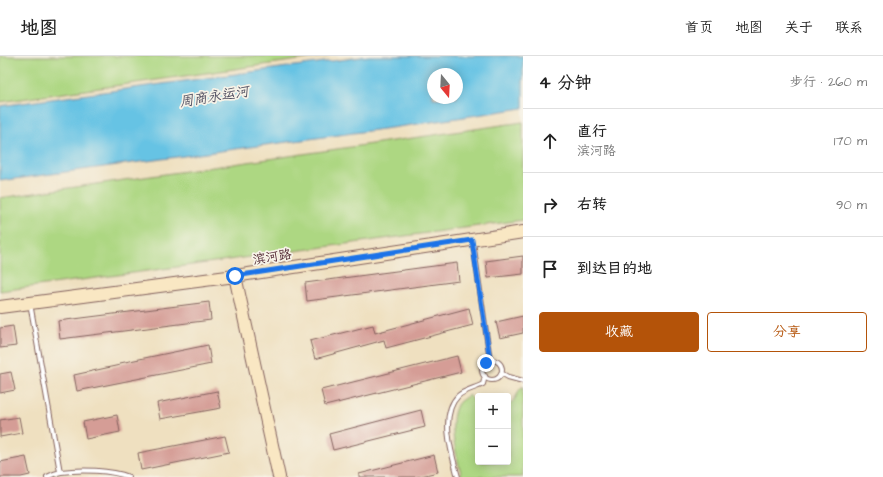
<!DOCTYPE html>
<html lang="zh">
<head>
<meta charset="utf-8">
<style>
  :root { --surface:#fff; --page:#f2f2f2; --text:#222; --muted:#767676; --line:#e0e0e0; --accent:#b45309 }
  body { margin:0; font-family:"Architects Daughter","LXGW WenKai TC",sans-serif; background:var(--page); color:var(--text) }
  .controls { position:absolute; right:12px; bottom:12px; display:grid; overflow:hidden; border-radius:4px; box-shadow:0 2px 10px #0003 }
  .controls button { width:36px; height:36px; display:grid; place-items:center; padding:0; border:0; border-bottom:1px solid var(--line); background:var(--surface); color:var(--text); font:20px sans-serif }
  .compass { position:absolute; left:427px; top:12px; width:36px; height:36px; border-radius:50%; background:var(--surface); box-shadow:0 2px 10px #0003; rotate:162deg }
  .stop { position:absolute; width:12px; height:12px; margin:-9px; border:3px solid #1a73e8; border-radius:50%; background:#fff }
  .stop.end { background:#1a73e8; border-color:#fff; box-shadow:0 1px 4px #0008 }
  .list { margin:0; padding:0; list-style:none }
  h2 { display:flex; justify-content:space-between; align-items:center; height:52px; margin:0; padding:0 16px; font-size:17px }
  h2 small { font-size:13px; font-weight:400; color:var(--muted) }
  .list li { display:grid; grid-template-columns:26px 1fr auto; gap:12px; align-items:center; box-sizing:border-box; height:64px; padding:0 16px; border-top:1px solid var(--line) }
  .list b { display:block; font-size:15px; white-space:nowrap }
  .list p { margin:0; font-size:13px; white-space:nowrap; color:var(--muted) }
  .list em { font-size:13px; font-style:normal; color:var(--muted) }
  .actions { display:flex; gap:8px; padding:12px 16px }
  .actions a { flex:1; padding:9px 0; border:1px solid var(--accent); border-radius:4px; text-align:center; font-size:14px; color:var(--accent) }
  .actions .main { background:var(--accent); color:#fff }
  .icon { flex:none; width:22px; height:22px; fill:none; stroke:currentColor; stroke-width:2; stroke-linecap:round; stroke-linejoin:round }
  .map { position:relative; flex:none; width:523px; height:421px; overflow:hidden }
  header { display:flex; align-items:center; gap:24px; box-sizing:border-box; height:56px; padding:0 20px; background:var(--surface); border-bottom:1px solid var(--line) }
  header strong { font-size:19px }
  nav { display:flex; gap:22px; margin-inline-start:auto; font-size:14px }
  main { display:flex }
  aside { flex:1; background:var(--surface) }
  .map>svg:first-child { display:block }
  .green { fill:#add782; stroke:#7c7b56 }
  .water { fill:#66c3e4; stroke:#587188; fill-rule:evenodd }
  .building { fill:#d59d96 }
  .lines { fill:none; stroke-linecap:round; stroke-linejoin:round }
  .lane-casing { stroke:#84635f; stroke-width:6 }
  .secondary-casing { stroke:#84635f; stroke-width:14 }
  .lane { stroke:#fff; stroke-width:4 }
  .secondary { stroke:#f9e7c3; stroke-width:12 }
  .route { stroke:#1a73e8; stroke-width:5 }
  .labels { text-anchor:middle; stroke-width:3.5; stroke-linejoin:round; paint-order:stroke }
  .street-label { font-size:13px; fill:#4a1f2b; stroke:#f7f3e8 }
  .water-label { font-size:14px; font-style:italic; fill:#525062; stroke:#f7f3e8 }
</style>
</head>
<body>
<header>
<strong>地图</strong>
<nav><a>首页</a><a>地图</a><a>关于</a><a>联系</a></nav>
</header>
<main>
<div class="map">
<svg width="523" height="421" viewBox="0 0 523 421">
  <rect width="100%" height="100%" fill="#f7f3e8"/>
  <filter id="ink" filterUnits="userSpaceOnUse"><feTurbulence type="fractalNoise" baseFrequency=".025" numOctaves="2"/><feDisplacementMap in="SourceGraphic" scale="8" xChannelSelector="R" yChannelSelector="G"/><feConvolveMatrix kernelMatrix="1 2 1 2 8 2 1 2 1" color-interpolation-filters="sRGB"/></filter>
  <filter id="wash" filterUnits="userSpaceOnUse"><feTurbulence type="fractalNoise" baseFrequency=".012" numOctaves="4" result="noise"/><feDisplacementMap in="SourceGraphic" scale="16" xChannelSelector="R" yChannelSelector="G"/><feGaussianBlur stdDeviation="0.9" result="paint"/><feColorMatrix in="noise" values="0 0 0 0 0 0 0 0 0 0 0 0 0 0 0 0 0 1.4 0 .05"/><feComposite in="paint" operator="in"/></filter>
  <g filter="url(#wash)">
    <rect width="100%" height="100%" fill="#efe0c0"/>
    <path class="green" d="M0,0H327L0,46Z
      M523,66V164L0,235V142Z
      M523,330V421H462C457,401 447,369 457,349C459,345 465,342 469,339L478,350V406H508V349C519,342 515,337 523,330Z"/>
    <path class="water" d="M369,0H523V52L405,70L0,125V50ZM433,18H457V42H433Z"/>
    <g id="blocks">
      <path class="building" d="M523,200V218L488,222L486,205Z
        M457,207L459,225L307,245L305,227Z
        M209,246L211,264L60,283L58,265Z
        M469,252L473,269L386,292L384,284L315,303L310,285L373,269L375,277Z
        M523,260V277L500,282L496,266Z
        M13,270L16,290L0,292V272Z
        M208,289L211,308L77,335L74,319L120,309V307Z
        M457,300L461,316L325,350L321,334Z
        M11,316L15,334L0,337V318Z
        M217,335L221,352L160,363L157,347Z
        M421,354L425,371L333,394L329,378Z
        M117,359L120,376L86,383L83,366Z
        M19,361L22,377L0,381V364Z
        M225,380L229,396L141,414L138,397Z
        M434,399L438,416L417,421H359V418Z
        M26,401L30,419L21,421H0V406Z"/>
    </g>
  </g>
  <g filter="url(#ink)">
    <use href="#blocks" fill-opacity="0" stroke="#84635f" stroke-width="1"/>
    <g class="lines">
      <g class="lane-casing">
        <path id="lane" d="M473,186L490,304
          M30,247L60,416
          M482 314a10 10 0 1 1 20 0a10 10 0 1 1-20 0Z
          M501,317L508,321L523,325
          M47,421C51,419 56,417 61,416C81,413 111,414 129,421
          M458,421C452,399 439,359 458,340C464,334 476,332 483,328L485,320"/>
      </g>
      <g class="secondary-casing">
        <path id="secondary" d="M235,220L279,421
          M0,251L235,220L523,176"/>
      </g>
      <use href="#lane" class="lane"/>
      <use href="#secondary" class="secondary"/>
    </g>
  </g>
  <g class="lines" filter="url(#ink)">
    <path class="route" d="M235,220L472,184L490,304L486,307"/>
  </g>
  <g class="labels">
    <g class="street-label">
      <text transform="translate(272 200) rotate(-9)" y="5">滨河路</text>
    </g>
    <g class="water-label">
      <text transform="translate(214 40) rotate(-9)" y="5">周商永运河</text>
    </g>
  </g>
</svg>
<div class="controls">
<button>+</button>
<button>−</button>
</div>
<svg class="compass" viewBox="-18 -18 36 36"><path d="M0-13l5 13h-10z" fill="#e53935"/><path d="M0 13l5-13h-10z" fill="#767676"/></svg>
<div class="stop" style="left:235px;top:220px"></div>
<div class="stop end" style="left:486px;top:307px"></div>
</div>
<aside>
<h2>4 分钟<small>步行 · 260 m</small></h2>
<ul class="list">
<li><svg class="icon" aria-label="ahead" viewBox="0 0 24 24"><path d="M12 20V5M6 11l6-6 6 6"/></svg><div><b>直行</b><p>滨河路</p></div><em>170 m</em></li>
<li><svg class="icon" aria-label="right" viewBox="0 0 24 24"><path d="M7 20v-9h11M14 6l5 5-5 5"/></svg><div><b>右转</b></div><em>90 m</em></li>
<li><svg class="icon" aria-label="arrive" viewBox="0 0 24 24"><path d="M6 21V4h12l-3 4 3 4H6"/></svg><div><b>到达目的地</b></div></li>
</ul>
<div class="actions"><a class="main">收藏</a><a>分享</a></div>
</aside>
</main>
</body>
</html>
